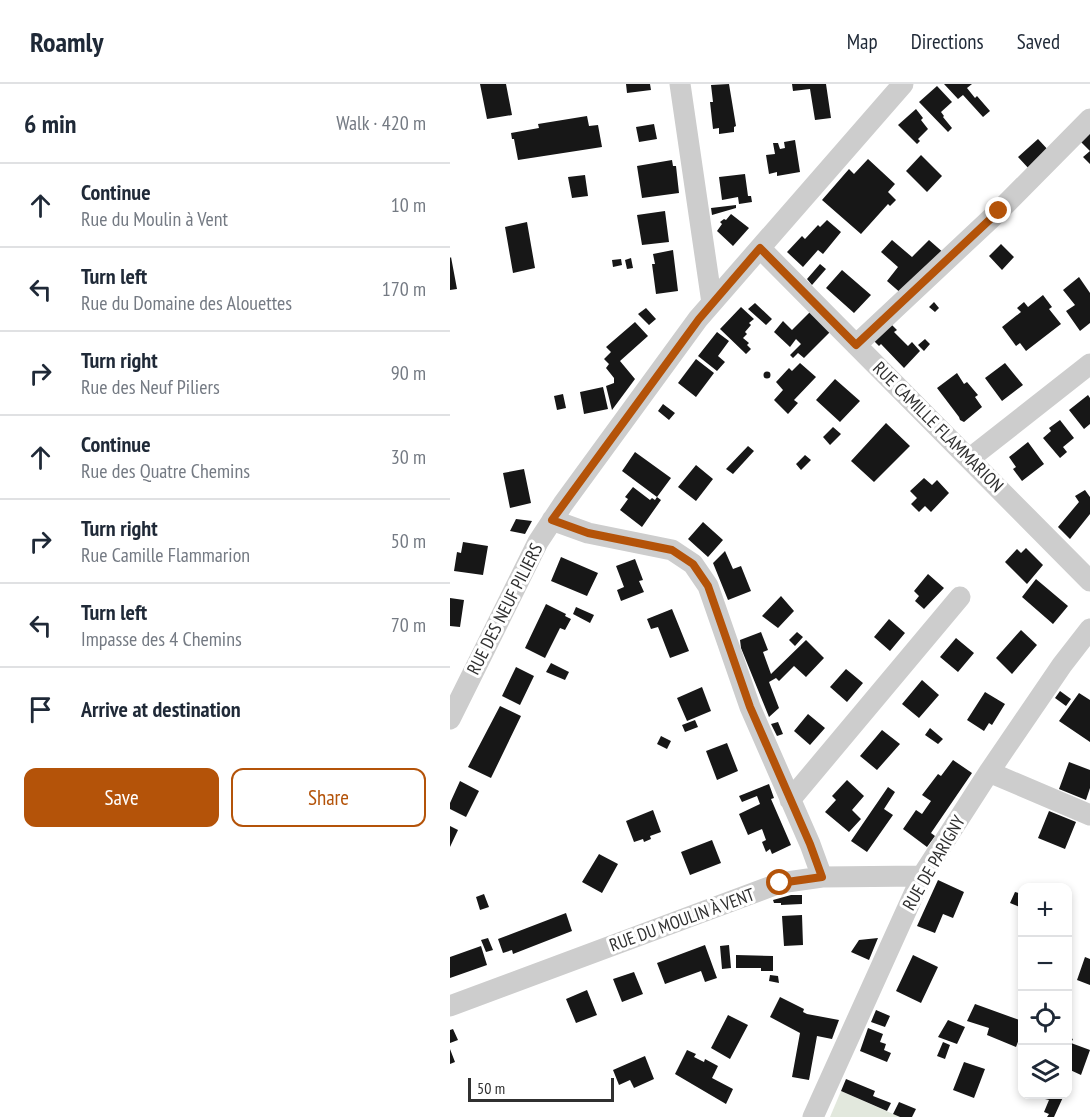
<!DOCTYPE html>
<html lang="en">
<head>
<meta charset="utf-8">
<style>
  :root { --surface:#fff; --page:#f6f6f7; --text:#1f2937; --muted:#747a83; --line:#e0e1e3; --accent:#b45309 }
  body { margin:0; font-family:"PT Sans Narrow",sans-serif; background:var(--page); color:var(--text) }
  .controls { position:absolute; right:18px; bottom:18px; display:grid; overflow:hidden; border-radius:12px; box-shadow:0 3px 9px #0003 }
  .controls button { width:54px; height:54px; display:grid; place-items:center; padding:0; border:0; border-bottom:2px solid var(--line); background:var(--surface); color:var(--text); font:30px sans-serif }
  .scale { position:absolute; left:18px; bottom:15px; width:146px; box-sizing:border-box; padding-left:6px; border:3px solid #303030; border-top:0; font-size:16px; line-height:21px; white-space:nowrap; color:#303030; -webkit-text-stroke:4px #fff; paint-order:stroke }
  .stop { position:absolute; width:18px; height:18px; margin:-14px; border:4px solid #b45309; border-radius:50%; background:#fff }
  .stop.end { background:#b45309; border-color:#fff; box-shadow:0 2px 6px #0008 }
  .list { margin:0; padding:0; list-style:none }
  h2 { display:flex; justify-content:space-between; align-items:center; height:78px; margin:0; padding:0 24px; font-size:26px }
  h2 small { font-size:20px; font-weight:400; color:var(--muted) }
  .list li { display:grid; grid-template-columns:39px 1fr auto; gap:18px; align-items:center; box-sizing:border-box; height:84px; padding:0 24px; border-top:2px solid var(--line) }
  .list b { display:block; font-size:22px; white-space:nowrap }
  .list p { margin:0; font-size:20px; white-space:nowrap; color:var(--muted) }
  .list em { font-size:20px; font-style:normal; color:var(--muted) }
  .actions { display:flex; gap:12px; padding:18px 24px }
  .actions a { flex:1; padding:14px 0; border:2px solid var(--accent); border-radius:12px; text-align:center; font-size:21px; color:var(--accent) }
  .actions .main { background:var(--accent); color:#fff }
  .icon { flex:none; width:33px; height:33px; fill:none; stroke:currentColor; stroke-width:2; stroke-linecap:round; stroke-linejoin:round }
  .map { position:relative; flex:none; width:640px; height:1033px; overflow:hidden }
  header { display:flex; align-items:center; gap:36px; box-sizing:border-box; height:84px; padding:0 30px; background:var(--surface); border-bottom:2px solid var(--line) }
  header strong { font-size:28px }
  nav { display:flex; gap:33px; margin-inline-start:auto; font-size:21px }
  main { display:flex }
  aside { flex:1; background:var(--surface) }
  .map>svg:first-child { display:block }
  .green { fill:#e2e8dd }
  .building { fill:#171717 }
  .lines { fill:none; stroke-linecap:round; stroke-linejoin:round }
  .minor { stroke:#cdcdcd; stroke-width:21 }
  .route { stroke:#b45309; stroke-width:8 }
  .labels { text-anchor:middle; stroke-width:6; stroke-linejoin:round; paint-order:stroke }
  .street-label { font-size:18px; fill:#303030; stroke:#fff }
</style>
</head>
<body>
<header>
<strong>Roamly</strong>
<nav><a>Map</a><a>Directions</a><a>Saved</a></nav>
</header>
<main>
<aside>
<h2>6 min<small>Walk · 420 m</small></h2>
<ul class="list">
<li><svg class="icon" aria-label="ahead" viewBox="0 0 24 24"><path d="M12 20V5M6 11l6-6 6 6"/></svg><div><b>Continue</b><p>Rue du Moulin à Vent</p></div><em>10 m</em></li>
<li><svg class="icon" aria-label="left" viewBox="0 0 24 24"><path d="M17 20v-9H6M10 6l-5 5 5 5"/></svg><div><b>Turn left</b><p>Rue du Domaine des Alouettes</p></div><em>170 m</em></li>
<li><svg class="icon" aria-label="right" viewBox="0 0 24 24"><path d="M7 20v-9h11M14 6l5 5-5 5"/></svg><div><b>Turn right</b><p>Rue des Neuf Piliers</p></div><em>90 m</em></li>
<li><svg class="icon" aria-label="ahead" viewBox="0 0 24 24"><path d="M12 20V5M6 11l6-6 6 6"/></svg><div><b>Continue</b><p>Rue des Quatre Chemins</p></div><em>30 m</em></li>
<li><svg class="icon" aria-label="right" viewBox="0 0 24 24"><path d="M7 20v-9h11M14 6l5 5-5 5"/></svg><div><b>Turn right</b><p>Rue Camille Flammarion</p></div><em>50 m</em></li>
<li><svg class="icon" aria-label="left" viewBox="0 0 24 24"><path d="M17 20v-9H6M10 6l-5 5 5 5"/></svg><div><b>Turn left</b><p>Impasse des 4 Chemins</p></div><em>70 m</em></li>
<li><svg class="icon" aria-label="arrive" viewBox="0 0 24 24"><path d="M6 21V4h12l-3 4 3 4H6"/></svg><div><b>Arrive at destination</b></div></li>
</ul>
<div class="actions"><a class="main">Save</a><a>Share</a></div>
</aside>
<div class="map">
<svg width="640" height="1033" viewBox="0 0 640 1033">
  <rect width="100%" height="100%" fill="#fff"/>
  <path class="green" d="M391,1007L450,1033H380Z"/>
  <path class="building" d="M30,0H56L62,31L37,35Z
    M176,0H200L201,6L177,9Z
    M279,0L286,42L284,43V48L269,50V44L263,45L260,18H263L261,1Z
    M342,0H376L381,34L365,36L360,5L343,7Z
    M494,0H522L517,4L525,14L527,12L540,27L533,33L513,11L508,15Z
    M487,2L502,18L491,28L494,32L493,33L502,44L498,48L469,18Z
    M466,25L473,34L471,36L478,45L468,55L470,57L467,60L448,41Z
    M137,32L139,42L148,41L152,63L68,76L64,55H62L61,49L89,44L88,40Z
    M204,40L207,55L189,58L186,43Z
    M636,45L640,50V80L633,73L640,67L627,54Z
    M588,55L600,68L581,87L568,73Z
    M345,56L350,88L327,92V88L319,90L316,71L325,70L323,59H328L330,65L335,64L334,58Z
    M471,71L492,92L477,108L456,87Z
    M418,75L445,100L438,108L446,116L440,122L438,120L411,150L372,116L399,85L404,90Z
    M222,76L223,82H226L229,109L192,114L187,82Z
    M295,90L298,112H301L302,118L289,120L288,113L272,116L269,93Z
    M135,91L138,112L122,114L118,93Z
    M286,121V124L262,131L261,124Z
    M215,127L219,158L192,161L187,131Z
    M281,130L299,144L283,162L267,147L272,140L270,138L274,135L276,136Z
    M377,136L391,148L373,170L368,166L353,183L337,168L352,152L355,155L368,141L370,143Z
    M77,138L85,184L63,189L55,143Z
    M442,156L462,173L479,156L495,170L453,211L437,197L448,183L431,168Z
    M551,160L564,173L552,186L539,172Z
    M223,166L228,207L206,210L202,180H205L203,170Z
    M1,173L7,205L0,206V174Z
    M181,174L183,184L177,185L175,176Z
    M171,175L172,181L163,183L162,176Z
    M370,180L376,185L362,201L357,195Z
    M392,186L421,211L404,229L376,204Z
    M629,193L640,209V239L630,247L616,227L625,221L613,206Z
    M593,211L602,223L599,225L611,240L576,267L570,259L566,262L552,243L571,228L567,224L574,218L578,223Z
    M484,218L489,224L485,228L479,223Z
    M305,219L322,235L316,241L298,225Z
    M291,223L304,235L299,239L301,241L295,248L297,250L293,254L299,259L297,261L301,265L296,270L270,245Z
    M196,224L206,235L199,241L188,230Z
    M360,228L380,248L354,274L348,269L343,274L340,271L351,260L346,255L340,263L324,248L333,237L342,246Z
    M438,237L447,246L444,248L458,262L462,258L470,267L454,284L431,260L429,262L421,254Z
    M185,238L198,252L170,277L185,295L162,326L156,302L164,299V294L156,284L159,280L154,275L161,268L156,263Z
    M267,248L279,257L268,272L275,278L267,287L248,272Z
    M475,255L480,260L474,267L468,261Z
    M246,275L264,289L246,313L228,299Z
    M350,279L366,293L344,316L348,319L338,330L324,316L333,306L326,298L339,284L342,287Z
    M555,279L573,301L552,317L535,294Z
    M313.5 291a3.5 3.5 0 1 1 7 0a3.5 3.5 0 1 1-7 0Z
    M507,289L514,300L517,298L528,311L525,313L532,323L514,338L510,336L509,333L487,304Z
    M385,295L410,317L390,338L366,316Z
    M153,303L158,325L134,330L130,308Z
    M113,310L116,324L107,326L104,312Z
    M638,311L640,314V340L634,345L619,326Z
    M213,320L225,329L219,336L208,327Z
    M610,336L624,354L613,363L617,368L610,374L593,354L601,347L599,344Z
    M436,339L460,362L424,398L401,377Z
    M383,343L391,350L380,361L373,353Z
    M578,358L594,380L572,397L563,385L566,383L559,373Z
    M298,362L304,367L283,390L276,385Z
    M185,368L221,394L207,413L172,387Z
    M355,371L361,376L351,386L346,380Z
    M246,381L263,395L246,417L228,403Z
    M74,385L81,419L60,424L53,389Z
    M474,394L482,401L487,396L499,409L481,428L475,422L469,428L461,420L467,414L460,407Z
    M183,403L200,416L202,414L205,416L207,413L211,416L192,443L170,426L178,415L175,413Z
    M635,406L640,413V430L620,455L608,443L629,418L625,412Z
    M66,435L82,437L75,450L60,447Z
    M253,438L273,456L258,473L238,455Z
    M13,458L38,462L33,491L4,487L7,468L11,469Z
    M576,464L593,481L577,500L555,478L567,465L571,469Z
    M275,467L283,485L291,482L301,507L278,516L263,479Z
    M111,473L148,489L137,512L101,497Z
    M185,475L193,496L189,497L194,508L171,517L167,506L174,503L166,482Z
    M478,490L494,504L474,525L465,517L469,512L464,507Z
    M586,495L618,522L603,540L572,513Z
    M331,512L344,527L328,544L312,532Z
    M0,514L14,516L10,543L0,542Z
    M96,520L116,530L115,532L121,535L115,546L110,544L95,574L75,564Z
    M126,523L144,531L140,539L123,530Z
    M222,525L239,567L220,574L208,543L201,545L197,535Z
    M439,535L455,549L440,567L424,553Z
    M571,546L587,561L562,590L546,574Z
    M311,548L318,566L313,568L321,590L356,556L374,574L356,593L344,582L329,597L326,594L319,598L329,624L319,633L291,564L290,556Z
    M347,548L353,553L345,562L339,556Z
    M506,554L524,569L508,588L490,573Z
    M101,579L119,588L115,596L96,588Z
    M66,583L84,592L70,621L52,612Z
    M396,585L413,599L397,618L380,603Z
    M472,596L489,611L469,634L452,620Z
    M252,603L261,627L237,637L227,614Z
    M610,607L621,615L616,622L605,614Z
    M535,608L555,620L542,641L539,639L534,647L517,636Z
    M629,609L640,616V658L609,637Z
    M50,622L71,632L41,694L18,683Z
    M358,630L375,644L360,661L344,647Z
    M245,636L248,643L235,648L232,641Z
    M328,638L333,650L327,652L321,640Z
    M480,644L493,655L488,660L475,651Z
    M432,646L450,660L427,686L410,672Z
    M211,652L221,657L217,665L207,660Z
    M277,659L288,687L267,696L256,667Z
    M503,676L522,689L481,749L485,752L477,763L453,745L466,726L472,730L481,717L472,711L488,690L491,692Z
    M619,678L640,686V704L636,716L609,705Z
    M397,696L414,712L402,726L411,735L399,748L375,728L386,716L382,712Z
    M10,697L29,707L16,733L0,725V719Z
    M319,700L324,714L321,715L341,761L322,770L320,765L316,768L312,758L316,756L312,745L298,751L289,730L310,720L307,712L292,718L289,712Z
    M438,703L445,708L434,725L443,731L417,768L401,757Z
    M203,726L211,748L200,752L201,755L194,758L193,755L184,758L176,737Z
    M599,727L626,738L615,765L588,754Z
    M0,742L8,746L0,763Z
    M262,756L271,779L240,791L231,768Z
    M149,770L168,780L152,809L132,798Z
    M488,796L514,808L503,834L493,830L485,849L467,842Z
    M565,808L572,810V824L560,819Z
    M34,810L39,823L30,826L26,813Z
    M341,811H352V820L331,821V819H324L323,816Z
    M116,829L122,847L63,870L62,866L53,869L48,855Z
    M352,831L353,861L334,862L332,832Z
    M38,854L43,866L36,868L31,856Z
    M428,854L419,876L401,868L409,856Z
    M255,861L267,894L255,898L251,887L215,900L207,879Z
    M279,861L281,884L272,885L270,862Z
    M31,862L37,881L0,894V873Z
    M286,871L323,872V887H311V884H286Z
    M463,871L488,883L471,919L446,907Z
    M635,873L640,875V901L627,896Z
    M184,888L193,910L172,918L163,895Z
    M320,891L328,892L329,899L319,897Z
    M137,906L147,931L126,939L116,915Z
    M330,913L354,925L353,928L357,930L389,936L382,955L367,952L359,996L342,993L350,949L320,933Z
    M525,920L572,937V947L566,963L537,951L539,944L517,937Z
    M426,926L440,932L435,943L421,938Z
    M278,931L298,941L280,975L261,964Z
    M498,936L515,943L507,960L488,953Z
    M418,944L433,950L430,958L436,960L434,966L441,969L437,978L410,967Z
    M3,945L8,956L0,959V946Z
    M618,953L623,955L621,959L640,966L631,991L618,985Z
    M493,958L500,961L495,975L487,972Z
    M0,965L5,978L0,980Z
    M237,966L246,970L244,973L254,978L255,975L268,982L262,994L283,1005L276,1020L225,990Z
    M195,972L204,995L184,1004L180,996L169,1001L163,986Z
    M514,978L535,985L524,1014L503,1006Z
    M396,995L425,1007L423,1012L441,1019L437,1027L391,1007Z
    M597,1011H614L604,1033H597L599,1030L594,1028L599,1016L595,1015Z
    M449,1018L466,1025L462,1033H450L443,1030Z"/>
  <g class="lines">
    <path class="minor" d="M230,0L262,219
      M310,164L640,497
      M406,261L549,127L640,35
      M519,375L640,280
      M102,436L138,449L222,466L243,480L258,502L300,623L360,760L372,793
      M0,635L88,458L113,420L248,235L453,0
      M539,688L640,731
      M340,716L510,513
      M0,922L330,799L372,793L472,792
      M363,1033L472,792L539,688L612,581L640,545"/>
  </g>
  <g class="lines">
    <path class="route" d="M330,799L372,793L360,760L300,623L258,502L243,480L222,466L138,449L102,436L249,235L310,164L406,261L549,127"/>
  </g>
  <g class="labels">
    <g class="street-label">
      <text transform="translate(488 343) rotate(45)" y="6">RUE CAMILLE FLAMMARION</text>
      <text transform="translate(55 525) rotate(-63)" y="6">RUE DES NEUF PILIERS</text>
      <text transform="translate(484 779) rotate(-60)" y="6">RUE DE PARIGNY</text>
      <text transform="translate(232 836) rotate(-20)" y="6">RUE DU MOULIN À VENT</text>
    </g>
  </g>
</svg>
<div class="controls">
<button>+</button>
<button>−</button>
<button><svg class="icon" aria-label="locate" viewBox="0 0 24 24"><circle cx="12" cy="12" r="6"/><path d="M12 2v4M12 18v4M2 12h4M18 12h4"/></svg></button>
<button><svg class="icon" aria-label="layers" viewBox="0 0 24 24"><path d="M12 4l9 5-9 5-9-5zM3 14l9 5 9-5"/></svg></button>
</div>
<div class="scale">50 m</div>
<div class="stop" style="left:330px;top:799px"></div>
<div class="stop end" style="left:549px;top:127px"></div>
</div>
</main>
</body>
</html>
